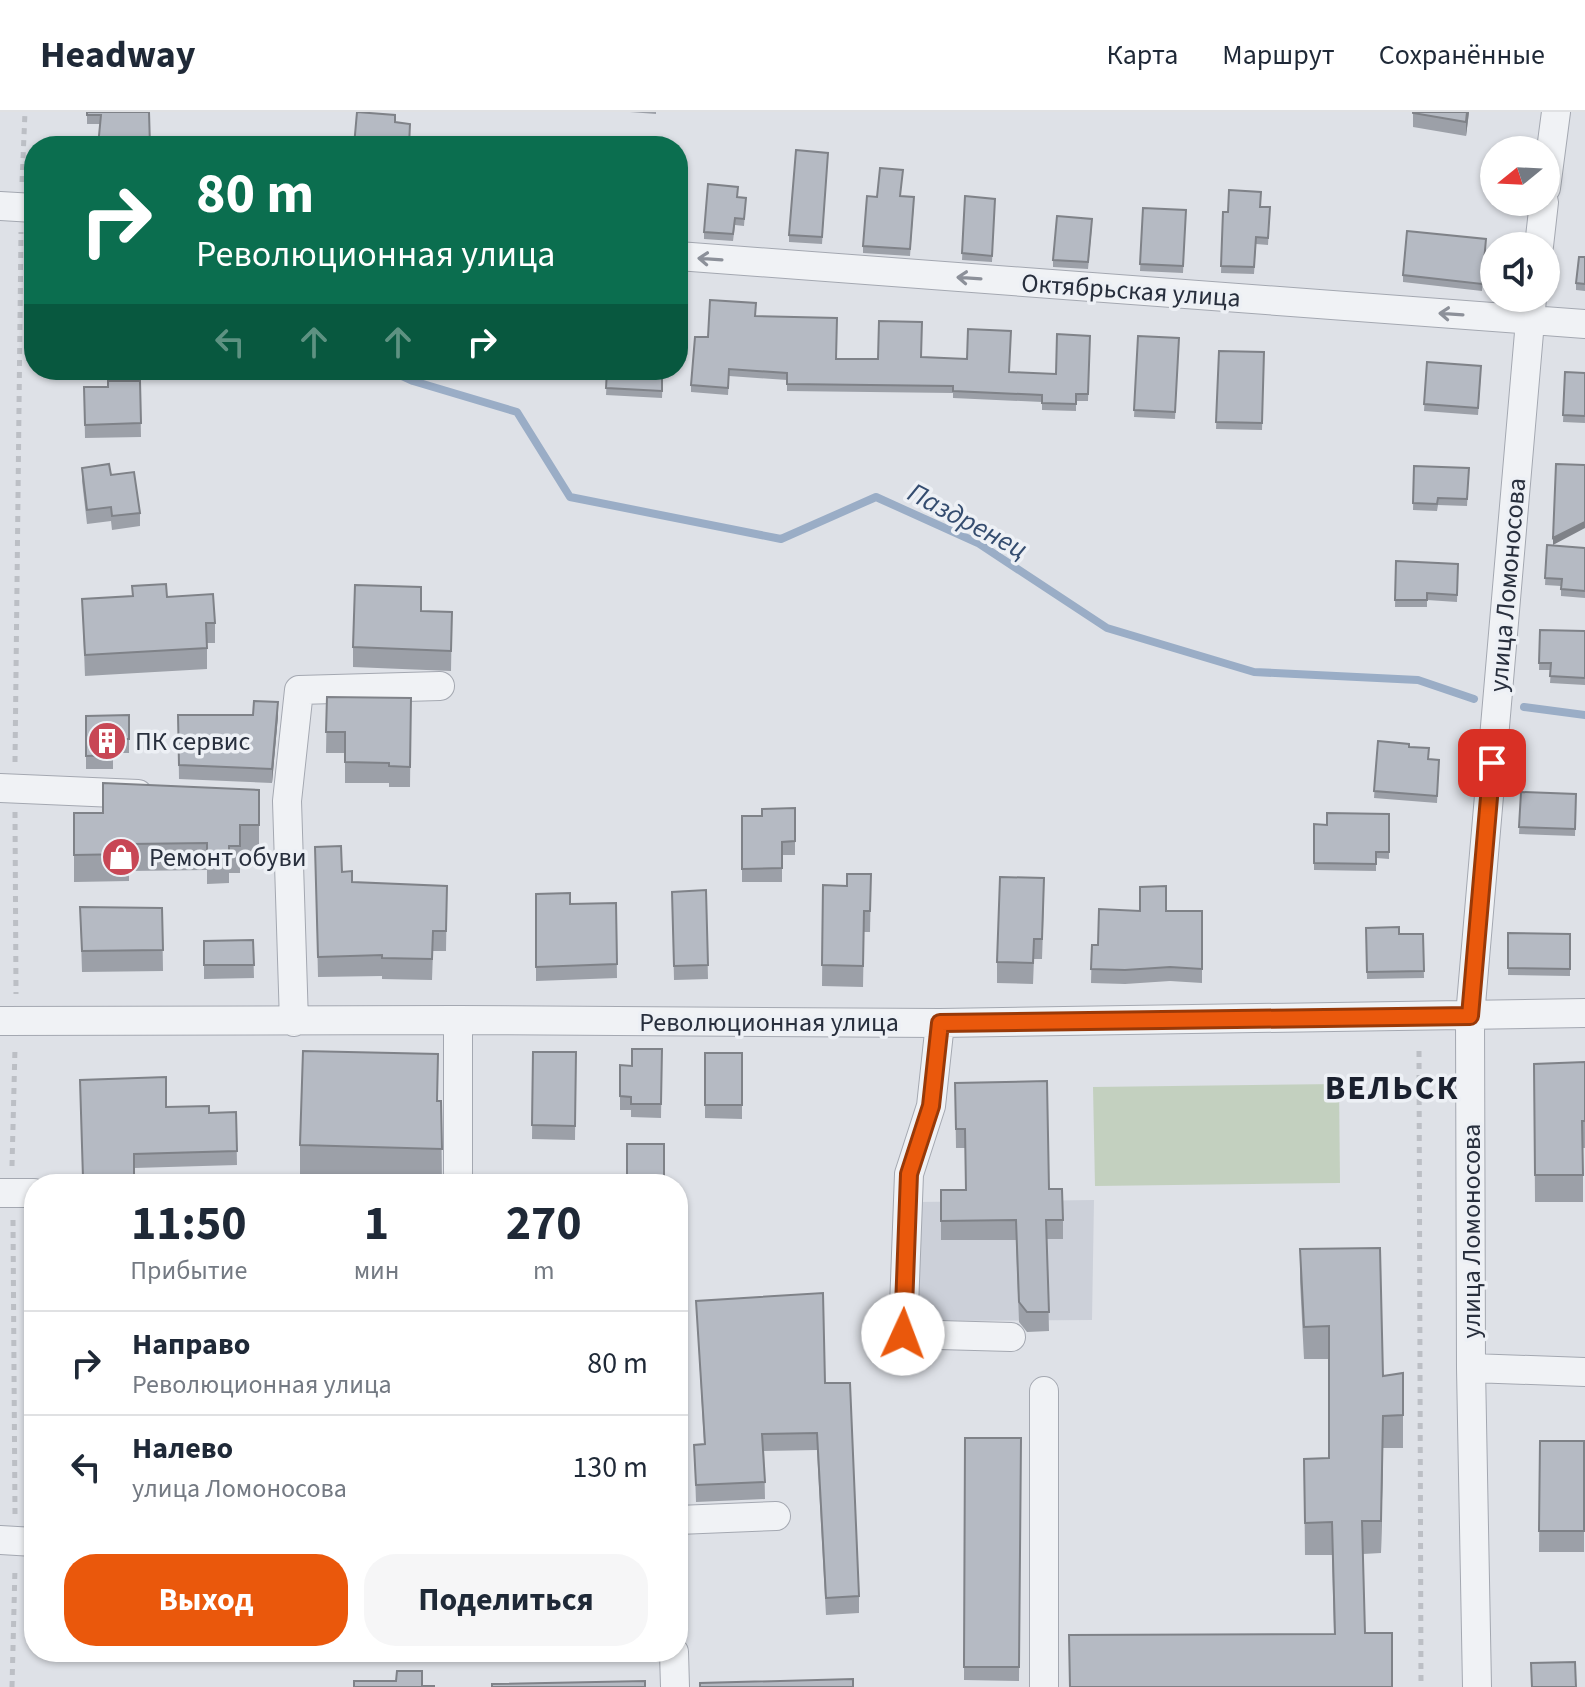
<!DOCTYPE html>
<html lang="ru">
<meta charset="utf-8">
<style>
:root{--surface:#fff;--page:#f6f6f7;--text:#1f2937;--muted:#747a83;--line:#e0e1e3;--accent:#ea580c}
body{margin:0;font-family:"Source Sans 3",sans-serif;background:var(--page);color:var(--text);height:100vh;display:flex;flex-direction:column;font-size:30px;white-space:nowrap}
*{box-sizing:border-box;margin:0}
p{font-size:26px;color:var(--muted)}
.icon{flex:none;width:44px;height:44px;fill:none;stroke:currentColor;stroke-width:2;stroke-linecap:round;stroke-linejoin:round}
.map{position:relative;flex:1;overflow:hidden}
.sheet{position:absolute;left:24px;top:1062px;width:664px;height:488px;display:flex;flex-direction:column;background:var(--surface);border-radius:32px;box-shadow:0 2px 6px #0004}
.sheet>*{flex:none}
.top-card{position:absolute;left:24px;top:24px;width:664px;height:244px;border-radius:32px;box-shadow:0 2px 6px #0004;background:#0b6e4f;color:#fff;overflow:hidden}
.needle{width:52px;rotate:252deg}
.buttons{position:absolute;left:1480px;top:24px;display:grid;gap:16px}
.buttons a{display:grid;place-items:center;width:80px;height:80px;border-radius:50%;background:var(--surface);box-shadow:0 2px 6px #0004;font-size:40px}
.pin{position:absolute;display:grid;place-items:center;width:68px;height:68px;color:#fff;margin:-34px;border-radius:16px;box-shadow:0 4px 12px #0006}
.me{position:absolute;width:88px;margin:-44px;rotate:2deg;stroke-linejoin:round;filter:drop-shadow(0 0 6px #0008)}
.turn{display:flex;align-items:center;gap:28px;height:168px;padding:0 40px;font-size:36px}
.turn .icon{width:104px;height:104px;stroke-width:2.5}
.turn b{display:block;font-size:56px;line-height:68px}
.lanes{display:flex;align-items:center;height:76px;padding:0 40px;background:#0003;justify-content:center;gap:40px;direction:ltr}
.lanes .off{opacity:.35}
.eta{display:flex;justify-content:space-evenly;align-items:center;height:136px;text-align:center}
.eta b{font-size:48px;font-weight:700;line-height:56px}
.button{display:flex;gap:16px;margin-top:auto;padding:16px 40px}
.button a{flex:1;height:92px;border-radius:32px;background:var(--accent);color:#fff;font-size:32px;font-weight:700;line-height:92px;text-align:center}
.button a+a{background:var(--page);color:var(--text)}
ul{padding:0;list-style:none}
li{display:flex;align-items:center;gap:24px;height:104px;padding:0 40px;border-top:2px solid var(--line)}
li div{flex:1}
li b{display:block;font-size:30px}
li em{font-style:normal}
header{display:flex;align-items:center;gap:48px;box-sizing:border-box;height:112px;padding:0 40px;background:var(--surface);border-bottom:2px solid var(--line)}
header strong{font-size:38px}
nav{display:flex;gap:44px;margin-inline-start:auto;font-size:28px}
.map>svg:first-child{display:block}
.built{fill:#ccd0d9}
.green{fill:#c3d0bf}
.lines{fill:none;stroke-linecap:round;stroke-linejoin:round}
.stream{stroke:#9aadc6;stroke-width:8}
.minor-casing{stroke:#a4a8b1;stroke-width:30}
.path{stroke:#bcbfc5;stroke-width:5;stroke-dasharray:6 6;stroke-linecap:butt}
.minor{stroke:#f0f2f5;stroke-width:28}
.wall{fill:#9ca0a8}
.shaded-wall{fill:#7f8288}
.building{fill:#b5bac3;stroke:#7f8288;stroke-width:2}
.oneway{stroke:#8c9099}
.route-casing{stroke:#983908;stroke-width:20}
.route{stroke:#ea580c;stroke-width:14}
.labels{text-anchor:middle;stroke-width:7;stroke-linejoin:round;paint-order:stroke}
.street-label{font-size:26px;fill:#282f3d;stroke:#edf0f5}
.poi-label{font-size:26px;fill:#282f3d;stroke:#edf0f5;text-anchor:start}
.water-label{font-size:28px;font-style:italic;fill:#344c6f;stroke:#edf0f5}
.district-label{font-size:34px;font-weight:bold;letter-spacing:2px;fill:#1a202e;stroke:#edf0f5}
</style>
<header>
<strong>Headway</strong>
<nav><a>Карта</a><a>Маршрут</a><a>Сохранённые</a></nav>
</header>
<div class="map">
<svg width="1585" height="1575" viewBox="0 0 1585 1575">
<rect width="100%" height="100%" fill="#dee1e7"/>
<path class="built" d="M1094,1088L1092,1208L918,1209V1090Z"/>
<path class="green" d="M1339,972L1340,1071L1095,1074L1093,975Z"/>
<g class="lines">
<path class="stream" d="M389,258L413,269L517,300L570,385L781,427L876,385L978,431L1107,516L1254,560L1418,568L1474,587
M1524,595L1585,603"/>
<defs>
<path id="minor" d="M1546,76L1556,0
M0,94L34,96
M1539,134L1544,90
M678,144L1585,212
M0,676L138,682
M0,909L458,908L940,911L1585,901
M294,910L287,689L299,578L440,574
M940,911L931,994L909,1062L903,1222L1011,1225
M458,1072V908
M0,1081H34
M1471,1256L1585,1260
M678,1408L776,1404
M0,1428L34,1430
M674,1540L675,1575
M1044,1575V1279
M1477,1575L1471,1256L1470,904L1532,186"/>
</defs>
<use href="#minor" class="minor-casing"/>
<path class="path" d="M22,70L25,0
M15,650L21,120
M15,700L16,882
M1419,939L1421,1575
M12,1054L15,936
M13,1108L15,1402
M12,1575L15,1456"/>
<use href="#minor" class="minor"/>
</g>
<path class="wall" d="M87,0H149L100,12H87Z
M630,0H656V2Z
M1413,0H1469L1466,24L1413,15Z
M828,41L822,132L789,130V123Z
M901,84L914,92L910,144L863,141V134L877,85Z
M965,84L995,87L992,150L962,148Z
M737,85L746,86L744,114L735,113L733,129L704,127V120Z
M1260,95H1270L1268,133L1256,132L1254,162L1221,161L1223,100Z
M1143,96L1186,98L1183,161L1140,159Z
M1092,114L1088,157L1053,155V148Z
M1486,134L1482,179L1403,170V163Z
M1585,145V179L1576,178V171Z
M755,204L836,247H878L922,245L1010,260L1056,262L1090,224L1088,289H1076V299L1042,298V290L953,286V281L787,279V268L729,264L728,283L691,280V273L708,225Z
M1138,224L1179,226L1175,307L1134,305Z
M1219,239L1264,240L1262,318L1216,317Z
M1427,250L1481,261L1478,303L1424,299Z
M535,258H663L662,286L606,283L607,264Z
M1565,260L1585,261V311L1563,310Z
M140,269L141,325L85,326L84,275H108Z
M1414,354L1469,356L1467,394L1438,393L1437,399L1413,398Z
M82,356L111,363L140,401V414L112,418L111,409L87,412L82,369Z
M1547,433L1585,436V486L1561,484V474L1545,473Z
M1396,449L1458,452L1457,490L1427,488V495H1395Z
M132,474L167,485L215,511V531H207V557L85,564L82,487L132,484Z
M421,499L452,500L451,559L353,555V535Z
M1540,518L1585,519V573L1550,571L1551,558H1539Z
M327,585L411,586L410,675H389V671H345V641H326Z
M129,603V641H113V657H86V604Z
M178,603H253L278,604L272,671L179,667Z
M1378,629L1409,635L1429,647L1439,648L1437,691L1374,686Z
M259,678V740H240V761H229V771L207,772V758L129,759V769L74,770V701H103Z
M1521,680L1576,682L1575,724L1519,722Z
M795,696V743H782V770H742V704H762Z
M1389,702V747L1376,746V759L1314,758V712L1327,713Z
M315,735L352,770L447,774L446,839H433L432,868L382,867V864L318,865Z
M871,762L870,820H864L863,875L822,874L823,773L847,774Z
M706,778L708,867L674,868L672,780Z
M536,782L570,792L616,791L617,866L536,869Z
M1044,787L1042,847H1034L1033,872L997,871V850Z
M80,795L162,796L163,859L82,860Z
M1166,799H1202V871L1170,869L1125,872L1091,871L1092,833H1098Z
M1366,816L1399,822H1423L1424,866L1367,867Z
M1508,821L1570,822V864L1508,863Z
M253,828L254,866L204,867V829Z
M662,937L661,1006L631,1005V998H620V953L632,954Z
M533,940H576L575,1028L532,1027Z
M705,941H742V1007L705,1006Z
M1585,950V1036H1583V1090H1535L1534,952Z
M80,968L166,995L209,1001L236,1000L237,1053L134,1056V1072H83Z
M955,971L1049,1077L1063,1108V1127H1047L1049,1219L1027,1220L1019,1210L1016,1128H941V1078H966L965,1036H956Z
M438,989H441L442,1072H300V1033Z
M1300,1137L1383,1264L1403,1261V1336H1383L1381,1441L1363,1442L1365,1521L1334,1522L1332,1443H1305L1304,1347L1329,1346V1247H1304L1300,1169Z
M696,1189L825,1271L859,1484V1501L826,1503L817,1338L764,1339L765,1387L696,1390L694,1333L704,1332Z
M965,1326H1021L1019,1569L964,1568Z
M1540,1329H1584V1440H1539Z"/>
<path class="shaded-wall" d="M1467,0H1469L1466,24V10Z
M1585,410V416L1553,433V426Z
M278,590V604L272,671V657Z
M1383,1304V1336L1381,1441V1409Z"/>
<path class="building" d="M87,0H149L150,34H98L101,3H87Z
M357,0L395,3V10L410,12L409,34H354Z
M1413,0H1467L1466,10L1413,1Z
M796,38L828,41L822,125L789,123Z
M880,56L903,58L900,84L914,85L910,137L863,134L867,84L877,85Z
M708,72L738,75L737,85L746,86L744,107L735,106L733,122L704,120Z
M1229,78L1261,80L1260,95H1270L1268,126L1256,125L1254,155L1221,154L1223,100H1228Z
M965,84L995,87L992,144L962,141Z
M1143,96L1186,98L1183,154L1140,152Z
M1057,104L1092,107L1088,150L1053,148Z
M1407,119L1486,127L1482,172L1403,163Z
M1579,145H1585V172L1576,171Z
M710,188L756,191L755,204L837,206L836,247H878L879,209L922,210L921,245L967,247L968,217L1011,219L1009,260L1056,262L1057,222L1090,224L1088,282H1076V292L1042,291V283L953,279V274L787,272V261L729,257L728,276L691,273L695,225H708Z
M1138,224L1179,226L1175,300L1134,298Z
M1219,239L1264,240L1262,311L1216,310Z
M1427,250L1481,254L1478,296L1424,292Z
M607,258H662V279L606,276Z
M1565,260L1585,261V304L1563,303Z
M108,269H140L141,311L85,313L84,275H108Z
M109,352L111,363L134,360L140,401L112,404L111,395L87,398L82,356Z
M1556,352L1585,353V410L1553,426Z
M1414,354L1469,356L1467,387L1438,386L1437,392L1413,391Z
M1547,433L1585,436V479L1561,477L1562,467L1545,466Z
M1396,449L1458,452L1457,483L1427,481V488H1395Z
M166,472L167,485L213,482L215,511H206L207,536L85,543L82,487L133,484L132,474Z
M355,473L421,475V499L452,500L451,539L353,535Z
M1540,518L1585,519V566L1550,564L1551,551H1539Z
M327,585L411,586L410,655L389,654V651L345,650V620H326Z
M254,589L278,590L272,657L179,653L178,603H253Z
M129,603V627H113V643L86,644V604Z
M1378,629L1409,632V635L1429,636L1428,647L1439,648L1437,684L1374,679Z
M103,671L259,678V713H240V734H229V744L207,745V731L129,732V742L74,743V701H103Z
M1521,680L1576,682L1575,717L1519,715Z
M795,696V729L782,730V756L742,757V704H762V697Z
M1327,701L1389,702V740H1376V752L1314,751V712L1327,713Z
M341,734L342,760L352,759V770L447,774L446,819H433L432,847L382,846V843L318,845L315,735Z
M847,762H871L870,799H864L863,854L822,853L823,773L847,774Z
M1000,765L1044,766L1042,827H1034L1033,851L997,850Z
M1166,774V799H1202V857L1170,855L1125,858L1091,857L1092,833H1098L1099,797L1140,799V775Z
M706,778L708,853L674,854L672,780Z
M570,781V792L616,791L617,852L536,855V782Z
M80,795L162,796L163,838L82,839Z
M1399,815V822H1423L1424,859L1367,860L1366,816Z
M1508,821L1570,822V857L1508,856Z
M253,828L254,853H204V829Z
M632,937H662L661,992H631V985L620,984V953L632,954Z
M303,939L438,942L437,989H441L442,1037L300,1033Z
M533,940H576L575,1014L532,1013Z
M705,941H742V993H705Z
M1585,950V1009H1582L1583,1063H1535L1534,952Z
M166,965V995L209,994V1001L236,1000L237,1039L134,1042V1065L83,1066L80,968Z
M1047,969L1049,1077H1062L1063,1108H1046L1049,1200H1027L1019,1190L1016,1108L941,1109V1078H966L965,1017H956L955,971Z
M627,1032H664V1072H627Z
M1380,1136L1383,1264L1403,1261V1303L1383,1304L1381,1409H1362L1365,1521H1392V1575H1070L1069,1523L1335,1522L1332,1410L1305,1411L1304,1347L1329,1346V1214L1304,1215L1300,1137Z
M823,1181L825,1271H850L859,1484L826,1486L817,1321L762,1322L765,1370L696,1373L694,1333L705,1332L696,1189Z
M965,1326H1021L1019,1555H964Z
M1540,1329H1584V1419H1539Z
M1575,1550L1576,1575H1532L1531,1551Z
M397,1559H422V1574H434V1575H354V1569H396Z
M853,1567V1575H700V1571Z
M645,1569V1575H492V1572Z"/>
<defs><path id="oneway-shaft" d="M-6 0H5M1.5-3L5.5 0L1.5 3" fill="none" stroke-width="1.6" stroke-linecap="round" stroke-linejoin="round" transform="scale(2)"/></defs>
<g class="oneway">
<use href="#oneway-shaft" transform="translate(710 147) rotate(-176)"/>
<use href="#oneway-shaft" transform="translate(969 166) rotate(-176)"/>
<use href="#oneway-shaft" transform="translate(1451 202) rotate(-176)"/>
</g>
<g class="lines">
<defs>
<path id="route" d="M903,1222L909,1062L931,994L940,911L1470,904L1492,651"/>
</defs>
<use href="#route" class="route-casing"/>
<use href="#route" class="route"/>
</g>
<defs>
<symbol id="building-disc" viewBox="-11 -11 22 22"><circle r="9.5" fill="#c84755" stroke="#edf0f5"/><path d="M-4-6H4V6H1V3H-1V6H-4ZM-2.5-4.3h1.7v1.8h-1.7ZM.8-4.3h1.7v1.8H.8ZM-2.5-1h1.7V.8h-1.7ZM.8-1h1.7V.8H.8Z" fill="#fff"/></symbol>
<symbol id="shop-disc" viewBox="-11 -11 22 22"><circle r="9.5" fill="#c84755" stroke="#edf0f5"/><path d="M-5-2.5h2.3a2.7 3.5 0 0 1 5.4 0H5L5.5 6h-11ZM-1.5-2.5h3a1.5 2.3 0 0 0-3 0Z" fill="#fff"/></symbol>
</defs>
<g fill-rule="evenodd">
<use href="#building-disc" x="85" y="607" width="44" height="44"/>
<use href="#shop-disc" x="99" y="723" width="44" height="44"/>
</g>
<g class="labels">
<g class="street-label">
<text transform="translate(1131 178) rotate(4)" y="9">Октябрьская улица</text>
<text transform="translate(1507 473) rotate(-85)" y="9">улица Ломоносова</text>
<text x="769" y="919">Революционная улица</text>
<text transform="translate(1471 1119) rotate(-90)" y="9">улица Ломоносова</text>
</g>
<g class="poi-label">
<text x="135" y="638">ПК сервис</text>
<text x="149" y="754">Ремонт обуви</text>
</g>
<g class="water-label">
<text transform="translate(968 408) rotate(28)" y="10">Паздренец</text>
</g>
<g class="district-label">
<text x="1392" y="987">ВЕЛЬСК</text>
</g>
</g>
</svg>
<div class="buttons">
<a><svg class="needle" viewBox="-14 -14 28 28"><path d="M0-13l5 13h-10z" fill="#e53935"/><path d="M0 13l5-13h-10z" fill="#747a83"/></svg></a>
<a><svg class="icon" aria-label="sound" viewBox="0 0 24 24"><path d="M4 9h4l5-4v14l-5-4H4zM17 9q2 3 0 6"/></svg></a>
</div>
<div class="pin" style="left:1492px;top:651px;background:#d93025"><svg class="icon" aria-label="arrive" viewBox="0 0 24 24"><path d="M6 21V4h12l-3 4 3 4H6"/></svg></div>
<svg class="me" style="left:903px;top:1222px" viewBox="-20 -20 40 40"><circle r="19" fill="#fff"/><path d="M0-13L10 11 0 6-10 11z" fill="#ea580c"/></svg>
<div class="top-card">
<div class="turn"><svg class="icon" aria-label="right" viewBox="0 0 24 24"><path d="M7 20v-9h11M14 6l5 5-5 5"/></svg><div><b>80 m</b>Революционная улица</div></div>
<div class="lanes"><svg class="icon off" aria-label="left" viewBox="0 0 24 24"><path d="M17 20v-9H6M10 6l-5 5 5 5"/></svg><svg class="icon off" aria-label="ahead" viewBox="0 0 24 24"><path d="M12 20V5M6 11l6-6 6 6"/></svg><svg class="icon off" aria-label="ahead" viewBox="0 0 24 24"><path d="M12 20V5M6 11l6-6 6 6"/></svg><svg class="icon" aria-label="right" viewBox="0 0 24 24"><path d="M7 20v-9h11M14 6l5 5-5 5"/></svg></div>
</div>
<section class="sheet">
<div class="eta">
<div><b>11:50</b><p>Прибытие</p></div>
<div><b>1</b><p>мин</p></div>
<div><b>270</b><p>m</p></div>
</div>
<ul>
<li><svg class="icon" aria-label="right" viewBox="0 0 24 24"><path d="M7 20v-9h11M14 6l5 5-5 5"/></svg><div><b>Направо</b><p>Революционная улица</p></div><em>80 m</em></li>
<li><svg class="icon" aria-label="left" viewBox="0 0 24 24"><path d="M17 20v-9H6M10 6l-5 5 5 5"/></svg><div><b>Налево</b><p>улица Ломоносова</p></div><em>130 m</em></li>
</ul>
<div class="button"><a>Выход</a><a>Поделиться</a></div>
</section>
</div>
